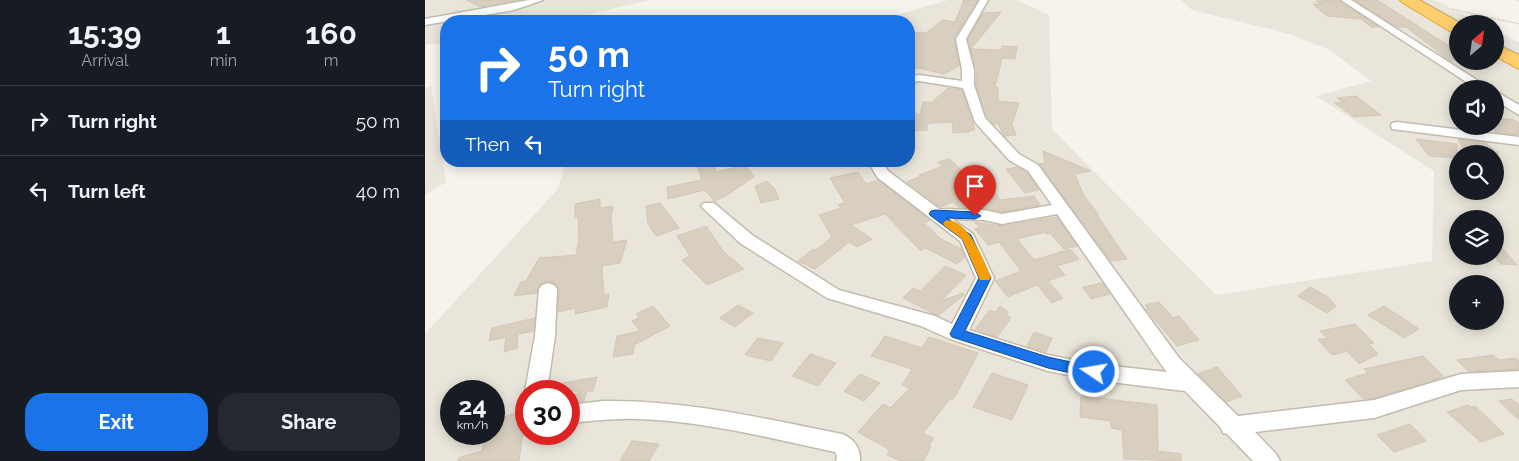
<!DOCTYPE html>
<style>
:root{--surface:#171b24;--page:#242831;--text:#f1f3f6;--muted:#9ea1a6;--line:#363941;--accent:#1a73e8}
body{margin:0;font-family:Raleway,sans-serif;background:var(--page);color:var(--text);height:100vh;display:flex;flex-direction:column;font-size:19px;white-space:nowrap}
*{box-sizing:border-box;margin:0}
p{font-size:16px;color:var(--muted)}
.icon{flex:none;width:28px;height:28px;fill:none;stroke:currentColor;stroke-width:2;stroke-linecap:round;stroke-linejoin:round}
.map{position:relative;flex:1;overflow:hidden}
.sheet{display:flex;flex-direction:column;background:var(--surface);width:425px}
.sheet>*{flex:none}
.guide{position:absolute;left:15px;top:15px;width:475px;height:152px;border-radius:20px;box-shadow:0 2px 12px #0003;background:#1a73e8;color:#fff;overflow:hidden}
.needle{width:32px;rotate:29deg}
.tools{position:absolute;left:1024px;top:15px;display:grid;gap:10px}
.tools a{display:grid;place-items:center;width:55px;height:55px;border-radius:50%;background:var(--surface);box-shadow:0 2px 12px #0003;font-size:25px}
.speed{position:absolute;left:15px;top:380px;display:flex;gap:10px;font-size:25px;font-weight:700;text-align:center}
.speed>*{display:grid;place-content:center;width:65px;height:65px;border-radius:50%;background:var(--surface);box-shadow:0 2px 12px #0003;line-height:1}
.speed small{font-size:12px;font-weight:400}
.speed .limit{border:8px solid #d22;background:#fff;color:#111}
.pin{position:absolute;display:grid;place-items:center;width:42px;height:42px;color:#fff;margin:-51px -21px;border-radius:50% 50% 50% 0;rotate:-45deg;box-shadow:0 0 5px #0007}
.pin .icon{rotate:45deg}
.me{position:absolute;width:55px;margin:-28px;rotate:282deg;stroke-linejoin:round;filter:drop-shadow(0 0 4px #0008)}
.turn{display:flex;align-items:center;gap:18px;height:105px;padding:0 25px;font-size:22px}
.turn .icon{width:65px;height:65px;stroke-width:2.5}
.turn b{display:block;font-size:35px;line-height:42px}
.then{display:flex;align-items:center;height:48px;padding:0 25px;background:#0003;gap:10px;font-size:19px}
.eta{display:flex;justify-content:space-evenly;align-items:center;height:85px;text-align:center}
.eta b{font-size:30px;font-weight:700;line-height:35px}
.cta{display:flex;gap:10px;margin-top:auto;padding:10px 25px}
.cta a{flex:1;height:58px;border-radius:20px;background:var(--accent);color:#fff;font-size:20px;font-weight:700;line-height:58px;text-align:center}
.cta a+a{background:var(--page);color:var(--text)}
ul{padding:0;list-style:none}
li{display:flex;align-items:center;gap:15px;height:70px;padding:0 25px;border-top:1px solid var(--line)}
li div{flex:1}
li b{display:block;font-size:19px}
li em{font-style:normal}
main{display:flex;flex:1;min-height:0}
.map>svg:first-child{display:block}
.residential{fill:#eae5da;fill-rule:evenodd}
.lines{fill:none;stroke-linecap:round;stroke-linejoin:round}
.stream{stroke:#a9d4f2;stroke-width:2.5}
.building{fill:#d8cfc1;stroke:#d3c7b4}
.street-casing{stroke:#c2bbae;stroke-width:3}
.highway-casing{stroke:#e0a43c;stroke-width:2}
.path{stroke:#c4b79f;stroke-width:1;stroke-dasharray:1 1;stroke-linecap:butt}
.street{fill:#fff;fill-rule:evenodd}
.highway{fill:#ffcf6e;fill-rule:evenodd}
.route{fill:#1a73e8;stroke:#114b97}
.slow{fill:#f59e0b}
</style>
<main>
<section class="sheet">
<div class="eta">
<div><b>15:39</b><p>Arrival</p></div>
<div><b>1</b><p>min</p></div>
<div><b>160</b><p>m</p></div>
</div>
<ul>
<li><svg class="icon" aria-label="right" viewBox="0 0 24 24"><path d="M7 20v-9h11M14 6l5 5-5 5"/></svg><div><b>Turn right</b></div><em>50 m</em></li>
<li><svg class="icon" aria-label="left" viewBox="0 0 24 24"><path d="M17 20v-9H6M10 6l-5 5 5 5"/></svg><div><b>Turn left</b></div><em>40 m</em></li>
</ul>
<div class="cta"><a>Exit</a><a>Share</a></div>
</section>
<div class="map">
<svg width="1094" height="461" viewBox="0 0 1094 461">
<rect width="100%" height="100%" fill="#f6f3ec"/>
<path class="residential" d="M0,0H226L131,21H21V43L0,45Z
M523,0H592L624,15L627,129L791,295L1007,261L1009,171L891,96L946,81L905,50L864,34L767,10L756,0H1010L1057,24H1032V61H1070V30L1094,42V461H0V334L133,189L141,161H484V21H450ZM1032,89H1070V126H1032ZM1032,154H1070V191H1032ZM1032,219H1070V256H1032ZM1032,284H1070V321H1032ZM26,391H69V434H26ZM101,391H144V434H101Z
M6,86L21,182L0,195V89Z"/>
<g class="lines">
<path class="stream" d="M994,0L1038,24
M1070,42L1094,55"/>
</g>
<path class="building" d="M41,0H94L55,7Z
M539,0H553L529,38L534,66L519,74L484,66V32L501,33L518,20L530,22Z
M914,0L915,2L954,27H946L936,19L902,16L888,4H897L891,1Z
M930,0H952L1032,51V61H1025L981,27H972Z
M576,12L546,49L577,50V46L592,47L590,59L577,58L570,87H573V101L594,103L587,124L591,135L579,136L573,124H568L562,117L551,85L552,67H550L543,39L558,13Z
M523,88L537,90L550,130H545V132L528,133L527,122L506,123L502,124V130L484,131V112L495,115L498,102H507Z
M931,96L956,115L929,117L910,103L918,102L912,98Z
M1070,119H1087L1094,123V135L1070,132Z
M991,139L1032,144V158L1004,156Z
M1033,139L1061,143L1074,154H1041Z
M618,151L666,171L650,174L659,196L674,215H672L702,259L686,261L614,164L620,163Z
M525,159L541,175L548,174L562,206L563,180L575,200L609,196L615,205L577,212L559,208H534L528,202L515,207L482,182L496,176L494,175L518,166L513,162Z
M287,161L291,172L321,165L329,177L299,197L289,201L280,190L243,199L242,187L277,180L272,165Z
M593,167L602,172L614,190L600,193L581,169Z
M433,172L441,184L453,180L505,220L499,223L516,239L536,249L540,257L532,264L500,248L496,251L460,214L426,225L447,239L432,247L424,242L390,269L373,261L388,249L391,250L407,237L394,215L416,208L413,205L420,203L405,178Z
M342,181L350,189L354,199L336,203L330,186Z
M175,199V208L188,206L186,218L188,242L202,240L195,263L177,266L179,295L184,294L182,307L150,314L151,308L133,312L134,289L130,284L124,281L116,284L112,293L89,296L96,282L101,281L114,258L151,255L154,241L153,216L150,217V204Z
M235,203L254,228L231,236L223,224L221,206Z
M632,217L652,246L639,249L625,233L621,234L620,232L592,239L609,260L645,249L654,259L632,266L640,275L623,281L638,298L627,303L612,285L583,297L570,281L596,271L574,242L563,245L550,229L555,227L549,222L577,226Z
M281,226L298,251L319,269L282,285L257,260L265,256L252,236Z
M1070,240L1092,265L1076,264L1070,257Z
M520,266L541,275L516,301L538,293L539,295L513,316L478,298L488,288L495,291Z
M677,283L685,294L666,299L658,287Z
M885,287L903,297L911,306L902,313L873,296Z
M734,302L748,318L754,316L774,340L752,346L721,309H723L720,305Z
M313,305L328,313L310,327L295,318Z
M228,306L245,326L209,345L208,354L188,357L192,336L215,331L207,321L214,318L211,314Z
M575,306L583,312L581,315L586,318L572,337L550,329L565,310L571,312Z
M959,306L994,329L979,338L943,315Z
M110,318L109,331L93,334L92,348L79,352L81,337L64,341L67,328Z
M930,324L949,343L944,344L953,354L934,364L922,351L907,355L893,340L902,338L895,331Z
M609,332L627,338L621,352L602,346Z
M460,336L497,348L504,337L553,353L531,395L527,400L525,399L498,433L508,438L504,446L506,447L498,461H476L462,455L465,450L433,432L458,404L465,408L485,388L477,385L487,369L446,356Z
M333,338L358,343L346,361L320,355Z
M385,354L411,363L393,386L367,376Z
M1068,355L1074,360L1091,358L1094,362V369L1044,372L1032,360Z
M998,356L1019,377L949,398L938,399L920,380L943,373L939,369Z
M792,367L817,396L801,402L773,374Z
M567,373L603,385L587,420L548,407Z
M435,374L455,383L439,401L419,391Z
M172,377L168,391H162L159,401L144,403V396L160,391H126L125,385Z
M656,396L732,405L733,451L756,454V461L699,459L697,430L686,428V421L655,417Z
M1087,399L1094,405V420L1074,401Z
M1043,405L1045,407L1050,406L1079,434L1056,442L1022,412Z
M97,411L96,434H98L94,461H33V458L57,451L60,434H69V420Z
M985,424L1001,441L969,452L952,435Z
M207,441L234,444L224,461H195Z"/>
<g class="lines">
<defs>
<path id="street" d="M104,0H118L89,10L0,25V19Z
M555,0H563L541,39L549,70V85L560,118L594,154L613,165L754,358L813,416L949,400L1036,374L1094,371V387L1036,390L949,418L830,432L851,454L855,461H828L802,434L798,433L796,428L760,391L669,380L623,371L525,339L496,326L402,298L315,243L279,209L276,206L279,203H289L327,235L414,290L510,316L527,324L551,278L535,241L452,177L443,161H457L463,171L514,209L559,210L577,214L627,205L603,171L584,160L550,122L538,88L494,81L484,83V77L494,75L537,81V70L531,39ZM632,214L740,370L742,372L669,364L623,355L544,330L569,278L548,234L527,219L559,220L577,224Z
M916,0H926L1066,89H1052Z
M1070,91L1094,105V115L1070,100Z
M972,122L1094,137V145L967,129L966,126L967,123Z
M123,283L129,285L132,289L130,336L122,391H101V393L100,391L110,336L114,289L117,285Z
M178,401C260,400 337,418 417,434C428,438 436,448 435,461H411L412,456L410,452C345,438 279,421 213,419C189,418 167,421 144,423V405Z"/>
<path id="highway" d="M975,0H994L1037,24H1032V33L1026,32L978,3Z
M1070,44L1094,55V69L1070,56Z"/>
</defs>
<use href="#street" class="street-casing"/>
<use href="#highway" class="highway-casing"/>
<path class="path" d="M1092,0L1094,1
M1027,9L1094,24"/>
<use href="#street" class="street"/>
<use href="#highway" class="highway"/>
</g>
<path class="route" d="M510,210L550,212L556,216L550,219L522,218L546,235L566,278L540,331L623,357L674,368L676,372L674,376L669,378L623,368L527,337L525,334L554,278L537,239L506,216L504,214L506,211Z"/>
<path class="slow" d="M520,221C542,216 559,261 566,277L564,280H555L537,239L520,226L518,224Z"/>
</svg>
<div class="tools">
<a><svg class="needle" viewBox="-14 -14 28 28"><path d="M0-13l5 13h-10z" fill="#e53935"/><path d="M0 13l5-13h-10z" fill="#9ea1a6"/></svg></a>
<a><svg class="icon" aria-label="sound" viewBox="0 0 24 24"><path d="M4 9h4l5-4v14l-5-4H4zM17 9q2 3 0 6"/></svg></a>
<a><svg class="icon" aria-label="search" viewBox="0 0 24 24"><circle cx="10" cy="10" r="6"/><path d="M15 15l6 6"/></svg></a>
<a><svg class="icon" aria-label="layers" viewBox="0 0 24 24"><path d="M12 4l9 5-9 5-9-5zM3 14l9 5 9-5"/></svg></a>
<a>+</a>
</div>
<div class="speed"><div>24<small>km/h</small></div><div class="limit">30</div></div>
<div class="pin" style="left:550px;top:216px;background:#d93025"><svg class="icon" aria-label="arrive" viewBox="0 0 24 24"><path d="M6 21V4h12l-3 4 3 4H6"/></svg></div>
<svg class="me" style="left:669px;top:372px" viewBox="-20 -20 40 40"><circle r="17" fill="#1a73e8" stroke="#fff" stroke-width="3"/><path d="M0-11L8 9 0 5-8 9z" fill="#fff"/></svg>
<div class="guide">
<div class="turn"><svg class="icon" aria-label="right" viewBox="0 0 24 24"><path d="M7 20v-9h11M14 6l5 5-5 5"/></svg><div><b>50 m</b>Turn right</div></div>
<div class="then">Then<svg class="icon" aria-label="left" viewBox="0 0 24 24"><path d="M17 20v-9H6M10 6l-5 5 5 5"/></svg></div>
</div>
</div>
</main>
